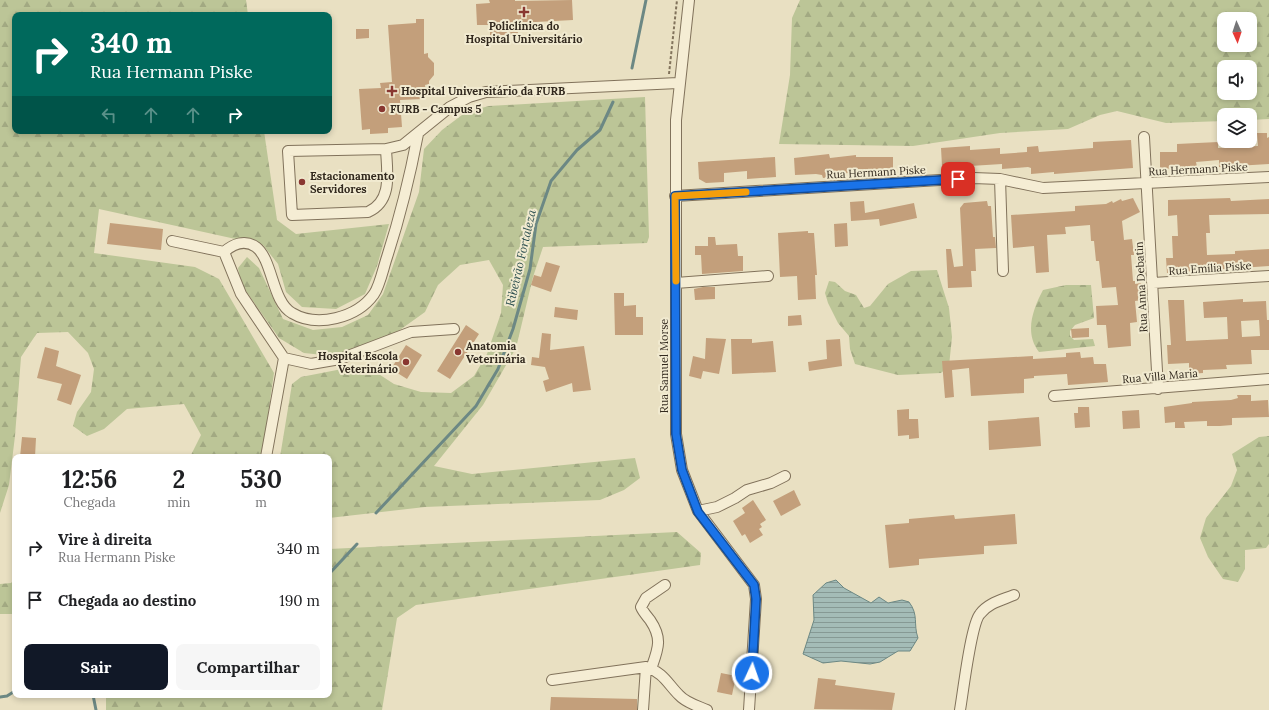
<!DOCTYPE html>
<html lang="pt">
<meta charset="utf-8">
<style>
:root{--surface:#fff;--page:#f6f6f6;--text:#202124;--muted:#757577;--accent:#111827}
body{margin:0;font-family:Lora,serif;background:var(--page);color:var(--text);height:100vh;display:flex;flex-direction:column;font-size:15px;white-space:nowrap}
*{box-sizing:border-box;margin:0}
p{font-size:13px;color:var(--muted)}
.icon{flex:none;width:22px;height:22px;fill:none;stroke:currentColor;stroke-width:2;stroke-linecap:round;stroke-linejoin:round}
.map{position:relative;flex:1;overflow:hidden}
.panel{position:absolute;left:12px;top:454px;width:320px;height:244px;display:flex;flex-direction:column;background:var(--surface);border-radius:8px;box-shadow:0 2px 6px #0003}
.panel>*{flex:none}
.guide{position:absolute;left:12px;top:12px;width:320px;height:122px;border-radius:8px;box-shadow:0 2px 6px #0003;background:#00695c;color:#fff;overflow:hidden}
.needle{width:26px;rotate:177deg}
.tools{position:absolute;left:1217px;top:12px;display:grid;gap:8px}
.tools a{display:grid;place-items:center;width:40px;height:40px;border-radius:8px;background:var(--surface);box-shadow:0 2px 6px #0003;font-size:20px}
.pin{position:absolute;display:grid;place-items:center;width:34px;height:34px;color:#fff;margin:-17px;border-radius:8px;box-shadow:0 2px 6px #0006}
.me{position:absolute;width:44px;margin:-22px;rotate:3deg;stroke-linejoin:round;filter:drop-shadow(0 0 3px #0008)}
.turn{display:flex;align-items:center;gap:14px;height:84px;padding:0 12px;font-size:18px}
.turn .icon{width:52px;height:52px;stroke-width:2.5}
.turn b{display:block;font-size:28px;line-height:34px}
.lanes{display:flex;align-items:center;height:38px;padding:0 12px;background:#0003;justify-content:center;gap:20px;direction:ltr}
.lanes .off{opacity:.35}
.eta{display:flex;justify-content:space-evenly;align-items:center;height:68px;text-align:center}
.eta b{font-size:24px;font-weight:800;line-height:28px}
.action{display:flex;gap:8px;margin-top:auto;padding:8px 12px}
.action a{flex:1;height:46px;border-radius:8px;background:var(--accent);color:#fff;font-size:16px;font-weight:800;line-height:46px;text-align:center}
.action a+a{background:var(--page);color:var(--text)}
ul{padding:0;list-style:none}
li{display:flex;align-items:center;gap:12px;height:52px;padding:0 12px}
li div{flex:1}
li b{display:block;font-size:15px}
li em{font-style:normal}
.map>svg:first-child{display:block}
.forest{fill:url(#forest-firs);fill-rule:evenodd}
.water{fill:url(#water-rules);stroke:#6c8884}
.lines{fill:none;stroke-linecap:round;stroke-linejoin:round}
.stream{stroke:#6c8884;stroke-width:3}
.building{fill:#c39f7b;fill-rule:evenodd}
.minor-casing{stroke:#81725b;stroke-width:12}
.path{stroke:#81725b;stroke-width:2;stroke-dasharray:3 2;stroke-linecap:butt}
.minor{stroke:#f5edd4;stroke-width:10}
.route-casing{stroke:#114b97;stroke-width:10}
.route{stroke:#1a73e8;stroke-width:7}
.slow{stroke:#f59e0b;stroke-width:7}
.poi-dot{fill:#893731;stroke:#f1ead0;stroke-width:1.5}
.labels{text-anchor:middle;stroke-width:4;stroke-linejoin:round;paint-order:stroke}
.poi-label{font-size:11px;font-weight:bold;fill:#32291e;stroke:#f1ead0;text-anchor:start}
.street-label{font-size:11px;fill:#32291e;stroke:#f1ead0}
.water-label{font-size:12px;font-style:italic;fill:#2e5050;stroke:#f1ead0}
</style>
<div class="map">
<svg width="1269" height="710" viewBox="0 0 1269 710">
<defs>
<pattern id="forest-firs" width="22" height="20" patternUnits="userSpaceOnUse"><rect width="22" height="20" fill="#bcc597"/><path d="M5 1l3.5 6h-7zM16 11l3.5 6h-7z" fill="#a2a982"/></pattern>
<pattern id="water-rules" width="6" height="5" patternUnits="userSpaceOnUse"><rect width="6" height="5" fill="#a4bcb7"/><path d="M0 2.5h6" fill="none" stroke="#869994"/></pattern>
</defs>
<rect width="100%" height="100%" fill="#e9e0c2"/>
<path class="forest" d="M0,0H246L248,15H15V131H264L277,220L296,234L389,224L377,266L365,294L336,309L302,307L286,292L278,264L263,245L99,209L94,253L195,267L219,279L274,373L262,457H190L201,435L184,404L127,409L104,429L87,436L73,426L77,412L91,392L94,369L88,353L68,332L37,333L21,357L15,436L9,485L0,513Z
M800,0H1269V119L1250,120V115H1224V121L1166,123L1117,111L1100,115L1068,129L1000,133L913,146L779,144L790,75L792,18ZM1224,19H1250V45H1224ZM1224,67H1250V93H1224Z
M645,97L649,237L647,243L543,247L533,277L516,348L483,405L434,466L472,474L635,458L640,478L624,490L600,500L425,507L329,518V457H280L292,384L301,377L342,369H371L394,384L421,392L451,393L474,376L487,354L501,313L503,285L489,260L460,265L438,285L425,312L390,337L333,356L304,353L279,338L241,284L238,268L247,257L259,268L283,319L313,330L342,327L368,315L383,294L419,192L424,149L442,130L466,112L489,106Z
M937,270L949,308L952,337L949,366L941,373L898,375L855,364L850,349L849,336L838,323L828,303L825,293L829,281L835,282L845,291L856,295L864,308L870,306L888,284L911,271Z
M1066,285H1091L1094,318L1075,325L1070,331V336L1074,340L1093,339L1095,346L1039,352C1024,333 1033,309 1043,290Z
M1269,436V544L1266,548L1245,550V569L1238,582L1223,579L1208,557L1200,538L1206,518L1231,486L1237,470L1232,454L1259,437Z
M677,532L701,553L700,565L416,605L397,618L382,710H106V695H329V549Z
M15,579V614H0V584L11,583Z"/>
<path class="water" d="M836,580L844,588L871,603L879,597L888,603L902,600L909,602C919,615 913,624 918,638L910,651H898L880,662L870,664L841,661L823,663L803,654L814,620L813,595L826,583Z"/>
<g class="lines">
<path class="stream" d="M632,68L646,0
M376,513L476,406L498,369L513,329L530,269L536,224L551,181L577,150L600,130L613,102
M329,574L357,544
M93,695L96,710
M0,697L7,696L15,691"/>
</g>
<path class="building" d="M489,0H515V1L572,0L573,20L517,23L518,34L490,36V25H477L476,4L490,3Z
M416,19H424V54L428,53V57L434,63V75L429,81V84L425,85L426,93H423V99L400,100L402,127L388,128V133L370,134V129L362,130L359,89L381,88L380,83L392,82L388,25L416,23Z
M356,29H369V38L356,39Z
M1257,133H1267V138L1269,137V164L1219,167V160L1196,162L1197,167L1160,169V152H1177V144L1218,142V148L1258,146Z
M1131,140L1133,168L1054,174V172L1031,174V168L1028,167L1002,169V164L954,167L953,165L942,166L941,148L970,146V150L1000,148V154L1027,152V147L1038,146L1039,152L1093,148V142Z
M829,154L830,158L856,155V157H893V170L857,169L858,172L830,175L831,177L823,178L822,175L816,174L795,175L794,158Z
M775,157L776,177L747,179V171L724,173V182L706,183L699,179L698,162Z
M1133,198L1140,212L1122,221L1124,240L1132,239L1134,255H1131L1133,281H1135V284L1141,283L1142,300L1135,301L1137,322L1130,323L1131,346L1108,348L1106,325H1097L1096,306L1118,305L1116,287L1102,288L1099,261H1096L1094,241H1091L1090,225L1065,227L1066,234L1047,235L1049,272L1036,273L1034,246L1013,248L1011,215L1075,211V206L1106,204L1112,201L1113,203L1121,199L1122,201Z
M1230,198L1231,201L1269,199V214L1209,215L1210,233H1206L1207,255L1235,254V251L1269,249V266L1167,273L1166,258H1173L1172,236H1178L1177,215L1168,216V200Z
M864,201L865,213L914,203L917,218L880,226L879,219L851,221L850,202Z
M987,201L988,206H991L993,237H995L996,248L975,249L976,271H971L972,287L948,288L946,249H951L954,267L963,266L960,208L964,203Z
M110,223L163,229L161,250L107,244Z
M847,223L848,246L835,247L834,224Z
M808,231V233H814L817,275H815L816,299L798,300L797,276L780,277L778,233Z
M708,237H715L716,245L737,244L738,256H743V271L702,274L701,255H695V246H708Z
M546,262L560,266L551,292L531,285L534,275L541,277Z
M703,287H715V299L695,300L694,289Z
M614,293H624V306L636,305V317H643V335H615Z
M1243,299V302L1266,301L1267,320H1269V350H1251L1252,364L1226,365L1227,369L1203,370V373L1189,374V363L1168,364L1167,345H1171L1168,300H1184L1186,341L1228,339L1227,317L1204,318L1203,302ZM1259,320L1260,336L1242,337L1241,321Z
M555,307L578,310L577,320L554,317Z
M801,315L802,325L788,326V316Z
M466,325L479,334L450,379L437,371Z
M1089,328V337L1072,338L1071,329Z
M542,333L551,334L550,350L584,346L591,390L573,392L572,383L546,392L543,381L549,379L545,367L531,365L532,357L539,358Z
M706,338L726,339L719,374L703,371L701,379L689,376L693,356L705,359Z
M731,339H752V343L773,341L776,372L732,374Z
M840,339L842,366L809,371L808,362L827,359L826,340Z
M406,345L422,355L407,379L391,369Z
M45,347L59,351L56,366L81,375L71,405L57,400L62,384L37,378Z
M1080,352L1081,358L1093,357L1094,364H1106L1108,382L1068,385L1067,374L1034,376V378L1024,379V393L971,396L969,368L952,370L954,397L945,398L942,361L1033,356V359L1066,357V353Z
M1237,395H1251V401L1268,400L1269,417L1232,418V425L1220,426H1207V421L1184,422L1185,428H1175V422L1165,423L1164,407L1192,403V402L1231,400L1238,398Z
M1078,407H1089L1090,427L1075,428L1074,413H1078Z
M909,409V419H918L919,438L909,439V435L898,436L897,410Z
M1139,410L1140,428L1123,429L1122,411Z
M1039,417L1041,446L989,450L988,421Z
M22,437L36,438L35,457H20Z
M794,490L801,505L781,516L773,501Z
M753,500L766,520L760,524L762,527L759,529L763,535L750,543L745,534L742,536L733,521L745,513L742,508Z
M1015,514L1017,544L984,546V554L919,559V565L889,568L885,525L909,523V519L954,515L955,519Z
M721,673L736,676L732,695L717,692Z
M818,678L836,680L835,685L895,693L892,710L814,709Z
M551,697L637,699V710H550Z"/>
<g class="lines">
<defs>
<path id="minor" d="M689,0L676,120V434L682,470L698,511L754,585L756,599L749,710
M1144,137L1158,389
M386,149C387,172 393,201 368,212L292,215L288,151L386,149L403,145L450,107L469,97L486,92L678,83
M1000,179L1003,271
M675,196L973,178L1000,179L1043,188L1269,177
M172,241L224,252C233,244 245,239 256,247C273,260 272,302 292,313C317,328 357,318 374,294C380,285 383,269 387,257C400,217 410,176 418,134
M224,252L241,294L284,358L311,364L340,359L411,332L454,329
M676,283L768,276
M1153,283L1269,276
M1054,396L1269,379
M266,457L284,358
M698,511L717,507L735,498L747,490L771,483L785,476
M651,669C658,649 663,639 650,620C647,616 643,612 641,607L646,598L665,585
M552,680L646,667C664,673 667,683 679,695C686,703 698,706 707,710
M643,710L646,667
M960,710C963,693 971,624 980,614C988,603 1002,600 1014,595"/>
</defs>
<use href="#minor" class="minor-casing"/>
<path class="path" d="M669,74L677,0"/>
<use href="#minor" class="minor"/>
</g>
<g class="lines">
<defs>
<path id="route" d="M752,673L756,599L754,585L698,512L682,470L676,434L675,196L958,179"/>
</defs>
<use href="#route" class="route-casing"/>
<use href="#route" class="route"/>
<path class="slow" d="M676,281L675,196L746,192"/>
</g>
<g class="poi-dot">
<path d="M522 6h4v4h4v4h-4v4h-4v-4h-4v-4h4z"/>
<path d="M390 85h4v4h4v4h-4v4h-4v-4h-4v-4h4z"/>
<circle cx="382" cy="109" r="4"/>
<circle cx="302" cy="182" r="4"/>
<circle cx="458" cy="352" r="4"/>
<circle cx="406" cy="362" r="4"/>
</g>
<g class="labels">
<g class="poi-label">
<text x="524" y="30" text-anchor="middle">Policlínica do<tspan x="524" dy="13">Hospital Universitário</tspan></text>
<text x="401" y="95">Hospital Universitário da FURB</text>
<text x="390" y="113">FURB - Campus 5</text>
<text x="310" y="180">Estacionamento<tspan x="310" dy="13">Servidores</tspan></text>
<text x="466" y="350">Anatomia<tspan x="466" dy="13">Veterinária</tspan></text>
<text x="398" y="360" text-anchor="end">Hospital Escola<tspan x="398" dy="13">Veterinário</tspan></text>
</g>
<g class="street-label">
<text transform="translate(1198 169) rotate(-3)" y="4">Rua Hermann Piske</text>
<text transform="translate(876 172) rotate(-3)" y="4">Rua Hermann Piske</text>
<text transform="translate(1210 268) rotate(-4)" y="4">Rua Emília Piske</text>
<text transform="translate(1141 287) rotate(-93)" y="4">Rua Anna Debatin</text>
<text transform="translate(664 366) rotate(-90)" y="4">Rua Samuel Morse</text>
<text transform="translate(1160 376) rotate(-5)" y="4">Rua Villa Maria</text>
</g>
<g class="water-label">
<text transform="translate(521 258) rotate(-77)" y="4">Ribeirão Fortaleza</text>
</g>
</g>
</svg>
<div class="tools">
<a><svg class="needle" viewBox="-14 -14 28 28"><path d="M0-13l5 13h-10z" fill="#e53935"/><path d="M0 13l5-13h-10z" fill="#757577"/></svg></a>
<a><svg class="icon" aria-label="sound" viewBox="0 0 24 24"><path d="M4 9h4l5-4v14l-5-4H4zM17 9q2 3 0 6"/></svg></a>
<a><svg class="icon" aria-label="layers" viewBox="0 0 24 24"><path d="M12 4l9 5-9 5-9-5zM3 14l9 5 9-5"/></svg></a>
</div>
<div class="pin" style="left:958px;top:179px;background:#d93025"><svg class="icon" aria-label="arrive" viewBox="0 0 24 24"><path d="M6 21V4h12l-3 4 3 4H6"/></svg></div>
<svg class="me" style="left:752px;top:673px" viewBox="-20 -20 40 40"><circle r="17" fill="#1a73e8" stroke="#fff" stroke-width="3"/><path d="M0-11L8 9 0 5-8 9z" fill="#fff"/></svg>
<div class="guide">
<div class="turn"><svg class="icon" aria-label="right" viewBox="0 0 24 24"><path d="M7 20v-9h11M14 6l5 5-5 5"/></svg><div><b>340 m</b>Rua Hermann Piske</div></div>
<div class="lanes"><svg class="icon off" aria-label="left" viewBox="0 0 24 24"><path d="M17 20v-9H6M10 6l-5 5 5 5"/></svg><svg class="icon off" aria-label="ahead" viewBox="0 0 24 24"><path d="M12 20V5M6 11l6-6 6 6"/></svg><svg class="icon off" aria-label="ahead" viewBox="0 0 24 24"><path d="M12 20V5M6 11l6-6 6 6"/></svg><svg class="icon" aria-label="right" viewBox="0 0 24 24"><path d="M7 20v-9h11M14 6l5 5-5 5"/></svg></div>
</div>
<section class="panel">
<div class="eta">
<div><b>12:56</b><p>Chegada</p></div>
<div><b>2</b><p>min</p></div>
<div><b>530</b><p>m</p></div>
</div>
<ul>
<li><svg class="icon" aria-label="right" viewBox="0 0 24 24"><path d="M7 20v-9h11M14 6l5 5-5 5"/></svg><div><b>Vire à direita</b><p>Rua Hermann Piske</p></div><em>340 m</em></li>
<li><svg class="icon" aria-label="arrive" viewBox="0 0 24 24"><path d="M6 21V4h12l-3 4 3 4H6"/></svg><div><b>Chegada ao destino</b></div><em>190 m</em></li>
</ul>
<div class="action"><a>Sair</a><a>Compartilhar</a></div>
</section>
</div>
